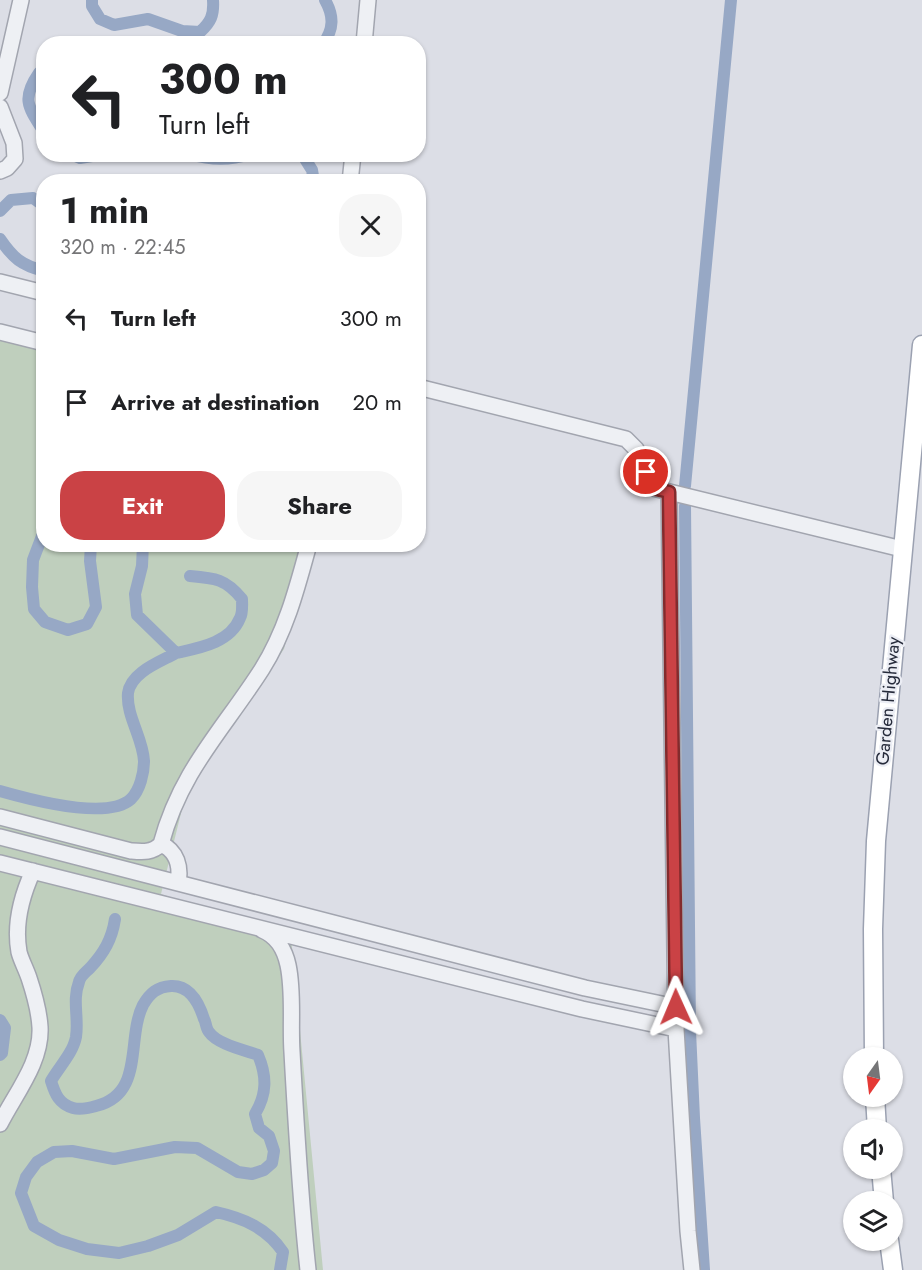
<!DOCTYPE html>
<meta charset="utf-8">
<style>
:root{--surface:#fff;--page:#f6f6f6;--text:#202124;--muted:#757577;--accent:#ca4245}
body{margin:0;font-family:Jost,sans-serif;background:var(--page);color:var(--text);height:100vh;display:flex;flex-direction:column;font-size:22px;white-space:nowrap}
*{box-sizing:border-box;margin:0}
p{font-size:20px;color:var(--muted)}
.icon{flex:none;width:33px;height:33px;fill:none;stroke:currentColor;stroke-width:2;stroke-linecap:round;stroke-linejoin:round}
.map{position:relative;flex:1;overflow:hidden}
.drawer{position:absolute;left:36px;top:174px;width:390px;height:378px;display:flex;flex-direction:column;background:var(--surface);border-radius:24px;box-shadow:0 2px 4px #0004}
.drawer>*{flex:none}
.hud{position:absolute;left:36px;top:36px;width:390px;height:126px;border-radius:24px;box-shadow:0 2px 4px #0004;background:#fff;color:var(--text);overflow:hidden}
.needle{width:39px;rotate:194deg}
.fabs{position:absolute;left:843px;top:1047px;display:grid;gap:12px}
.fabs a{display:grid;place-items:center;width:60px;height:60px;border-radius:50%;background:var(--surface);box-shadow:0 2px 4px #0004;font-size:30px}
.pin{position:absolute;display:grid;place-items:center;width:51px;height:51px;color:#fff;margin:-26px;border:3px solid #fff;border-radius:50%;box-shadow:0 2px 6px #0007}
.me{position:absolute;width:66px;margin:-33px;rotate:359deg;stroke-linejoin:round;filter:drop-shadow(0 0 4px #0008)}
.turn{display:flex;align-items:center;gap:21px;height:126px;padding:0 24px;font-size:27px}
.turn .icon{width:78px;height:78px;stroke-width:2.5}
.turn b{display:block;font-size:42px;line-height:51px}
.round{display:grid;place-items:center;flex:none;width:63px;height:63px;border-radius:24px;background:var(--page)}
.headline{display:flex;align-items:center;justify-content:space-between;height:102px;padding:0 24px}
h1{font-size:36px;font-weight:700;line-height:45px}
.action{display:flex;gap:12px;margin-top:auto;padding:12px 24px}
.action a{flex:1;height:69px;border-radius:24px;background:var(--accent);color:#fff;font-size:24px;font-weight:700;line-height:69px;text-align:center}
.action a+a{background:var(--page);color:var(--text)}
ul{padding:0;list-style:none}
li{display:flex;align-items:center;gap:18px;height:84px;padding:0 24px}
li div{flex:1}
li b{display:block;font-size:22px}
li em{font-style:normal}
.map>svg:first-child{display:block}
.green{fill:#bfcfbd}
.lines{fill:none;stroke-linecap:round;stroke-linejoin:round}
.canal{stroke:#97a8c5;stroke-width:12}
.minor-casing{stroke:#a2a5af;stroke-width:18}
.major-casing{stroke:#9ba1b1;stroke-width:21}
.minor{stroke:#eef0f4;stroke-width:15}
.major{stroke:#fff;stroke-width:18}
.route-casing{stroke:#832b2d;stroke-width:15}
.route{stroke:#ca4245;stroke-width:10}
.labels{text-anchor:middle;stroke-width:4.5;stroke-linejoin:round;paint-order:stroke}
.street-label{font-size:18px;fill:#262b3b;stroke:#ebedf4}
</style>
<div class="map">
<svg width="922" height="1270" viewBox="0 0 922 1270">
<rect width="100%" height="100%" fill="#dcdee6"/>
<path class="green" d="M0,328L43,340L44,544L311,545L284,649L186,793L161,894L291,937L323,1270H0Z"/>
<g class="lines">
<path class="canal" d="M92,0V6L100,19L114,25L148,19L182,31L200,32C211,22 214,15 213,0
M254,44L260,42L265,44
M323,44C334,29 334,16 325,0
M44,72L39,73C21,99 28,107 44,132
M71,154L80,158L104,154
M190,154C210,160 229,161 249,154
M302,154L312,170L314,182
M0,211L11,200L33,198L44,206
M0,239C13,258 21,265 44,271
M685,486L731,0
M685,506L690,1031L694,1118L704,1270
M44,531L33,560L32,587L34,609L45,622L68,630L87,624L96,607L90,561L91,544
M176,653C199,648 230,643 240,618C243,613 242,604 242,599C226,579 215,578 190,576
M0,791C28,799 107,821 131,799C140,790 144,773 144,761C143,738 126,716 128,693C131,672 160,662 176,653L137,615L135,594L142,566L143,544
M115,919C112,939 104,953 90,968C86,972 80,976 79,982C72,1000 79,1018 76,1037C73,1053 59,1067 51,1081C55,1094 59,1104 73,1108C80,1110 89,1108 96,1106C145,1094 126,1039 143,1005C150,993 157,987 171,986C190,985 199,1003 204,1019C206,1022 206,1029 209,1032C217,1044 244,1050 258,1055C267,1076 267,1094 255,1114L259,1128L269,1136L274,1151L272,1163L264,1170L252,1174L238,1172L197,1148L175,1147L114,1159L72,1151L54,1152L37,1162L26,1177L21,1193L34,1226L59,1240L87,1249L119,1253L148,1246L178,1235L216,1212C243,1218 267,1228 283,1252L280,1270
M0,1020L5,1028L2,1053L0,1055"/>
<defs>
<path id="minor" d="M364,44L368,0
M0,93L21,0
M0,107L14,143L15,159L7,168L0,171
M350,182L353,154
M0,282L44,293
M0,332L44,343
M418,387L626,439L636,449L653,488L902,549
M669,492L676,1029L688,1231L692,1270
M0,817L131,851C143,852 152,853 161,844C181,770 223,730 262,669C286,631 297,588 309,544
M0,837L178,883
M161,844C177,851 181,867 178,883L585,988L676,1007
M0,863L582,1009L676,1029
M262,930C277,936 285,951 288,965C294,993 290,1024 292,1052C296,1125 300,1197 308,1270
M0,1124C15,1094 42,1062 40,1027C39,1011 34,993 29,978C26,969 21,960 19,952C14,924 22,895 33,871"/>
<path id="major" d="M874,1058L873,929L876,841L922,345
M875,1096L877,1130
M881,1168L884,1202
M889,1240L893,1270"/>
</defs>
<use href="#minor" class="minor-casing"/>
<use href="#major" class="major-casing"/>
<use href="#minor" class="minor"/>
<use href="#major" class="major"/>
</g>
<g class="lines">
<defs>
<path id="route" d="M646,472L653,488L669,492L676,1007"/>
</defs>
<use href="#route" class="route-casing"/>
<use href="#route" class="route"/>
</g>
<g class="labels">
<g class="street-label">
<text transform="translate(888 701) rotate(-85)" y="6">Garden Highway</text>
</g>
</g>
</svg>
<div class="fabs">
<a><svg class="needle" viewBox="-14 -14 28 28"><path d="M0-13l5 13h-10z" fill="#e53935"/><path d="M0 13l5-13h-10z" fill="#757577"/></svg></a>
<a><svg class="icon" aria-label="sound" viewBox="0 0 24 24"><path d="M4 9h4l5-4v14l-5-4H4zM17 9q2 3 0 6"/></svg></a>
<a><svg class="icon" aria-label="layers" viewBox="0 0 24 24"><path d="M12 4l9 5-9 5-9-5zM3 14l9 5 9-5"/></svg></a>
</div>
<div class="pin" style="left:646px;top:472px;background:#d93025"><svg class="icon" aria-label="arrive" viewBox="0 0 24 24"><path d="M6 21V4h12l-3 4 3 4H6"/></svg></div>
<svg class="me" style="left:676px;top:1007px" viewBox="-20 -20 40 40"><path d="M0-17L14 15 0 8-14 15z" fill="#ca4245" stroke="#fff" stroke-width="4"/></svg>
<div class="hud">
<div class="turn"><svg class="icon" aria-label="left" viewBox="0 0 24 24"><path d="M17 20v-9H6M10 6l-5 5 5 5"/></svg><div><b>300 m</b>Turn left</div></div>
</div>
<section class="drawer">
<div class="headline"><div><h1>1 min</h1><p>320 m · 22:45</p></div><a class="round"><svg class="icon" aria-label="close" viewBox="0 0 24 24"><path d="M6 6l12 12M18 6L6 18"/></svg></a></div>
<ul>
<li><svg class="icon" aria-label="left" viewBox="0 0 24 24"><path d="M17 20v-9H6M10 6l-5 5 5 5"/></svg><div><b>Turn left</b></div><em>300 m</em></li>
<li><svg class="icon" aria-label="arrive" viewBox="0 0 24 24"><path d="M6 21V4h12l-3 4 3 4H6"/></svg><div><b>Arrive at destination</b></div><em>20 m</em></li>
</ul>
<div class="action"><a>Exit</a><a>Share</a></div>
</section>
</div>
